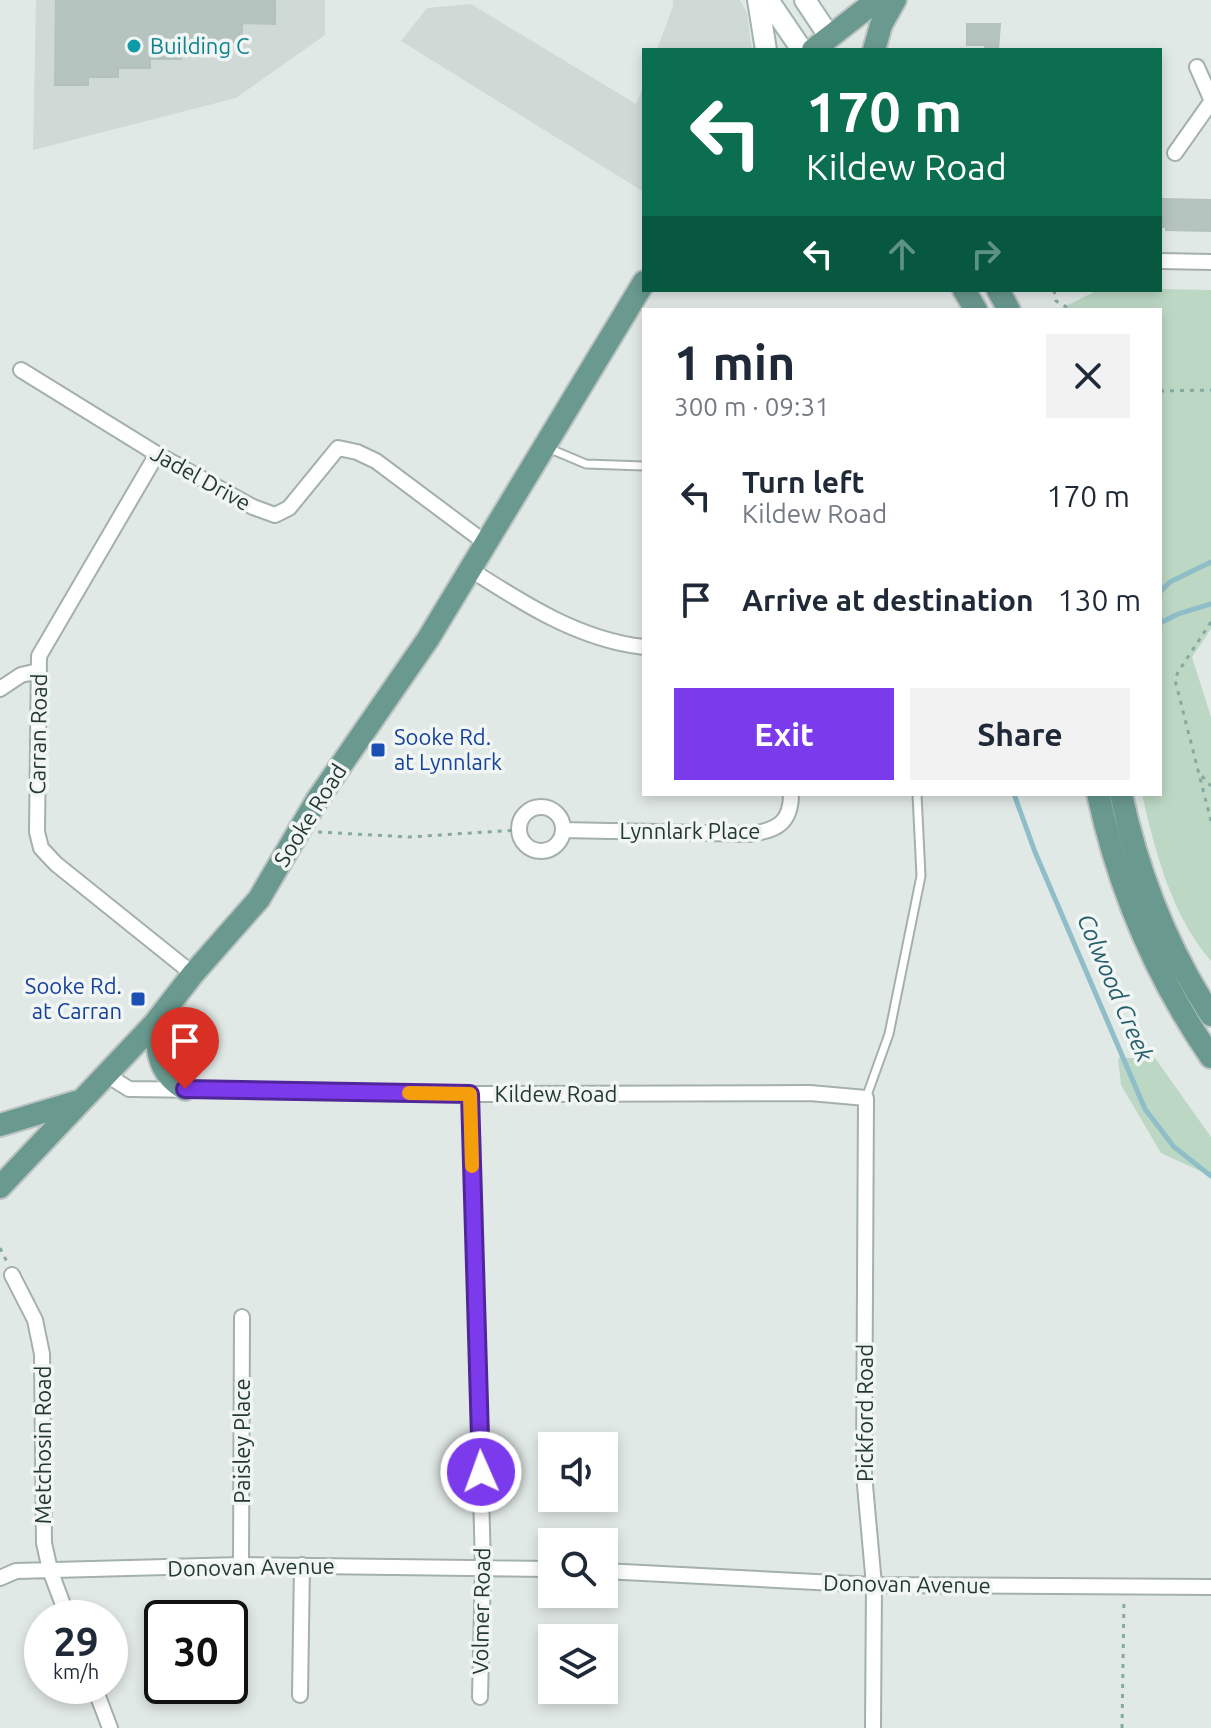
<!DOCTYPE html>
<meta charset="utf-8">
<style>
:root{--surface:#fff;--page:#f2f2f3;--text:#1f2937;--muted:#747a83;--accent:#7c3aed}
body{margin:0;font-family:Ubuntu,sans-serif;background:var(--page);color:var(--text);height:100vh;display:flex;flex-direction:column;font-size:30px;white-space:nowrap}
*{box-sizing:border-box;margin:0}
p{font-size:26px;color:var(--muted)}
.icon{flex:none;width:44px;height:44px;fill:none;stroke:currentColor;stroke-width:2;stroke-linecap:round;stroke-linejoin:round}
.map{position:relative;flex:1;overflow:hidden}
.side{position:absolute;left:642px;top:308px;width:520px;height:488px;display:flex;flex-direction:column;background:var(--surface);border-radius:0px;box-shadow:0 4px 12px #0003}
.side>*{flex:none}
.hud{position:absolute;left:642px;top:48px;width:520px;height:244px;border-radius:0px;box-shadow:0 4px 12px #0003;background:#0b6e4f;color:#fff;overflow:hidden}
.buttons{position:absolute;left:538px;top:1432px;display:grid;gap:16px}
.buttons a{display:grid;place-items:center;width:80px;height:80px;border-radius:0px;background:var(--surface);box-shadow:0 4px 12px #0003;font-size:40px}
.speed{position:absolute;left:24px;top:1600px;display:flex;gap:16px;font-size:40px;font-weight:700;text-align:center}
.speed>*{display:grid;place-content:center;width:104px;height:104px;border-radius:50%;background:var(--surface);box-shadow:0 4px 12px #0003;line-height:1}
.speed small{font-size:20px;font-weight:400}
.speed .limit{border:4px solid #111;border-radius:12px;background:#fff;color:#111}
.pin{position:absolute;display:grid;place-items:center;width:68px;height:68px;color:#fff;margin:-82px -34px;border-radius:50% 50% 50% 0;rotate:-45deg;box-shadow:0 0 8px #0007}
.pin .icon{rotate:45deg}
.me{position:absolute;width:88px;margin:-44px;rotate:358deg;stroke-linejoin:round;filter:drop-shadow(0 0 6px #0008)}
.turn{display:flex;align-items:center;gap:28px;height:168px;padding:0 32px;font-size:36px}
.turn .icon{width:104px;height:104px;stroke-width:2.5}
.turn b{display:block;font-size:56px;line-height:68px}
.lanes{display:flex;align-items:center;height:76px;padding:0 32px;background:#0003;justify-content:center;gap:40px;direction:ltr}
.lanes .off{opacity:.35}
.round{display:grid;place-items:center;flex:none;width:84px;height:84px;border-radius:0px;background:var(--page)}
.summary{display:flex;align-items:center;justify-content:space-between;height:136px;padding:0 32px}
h1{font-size:48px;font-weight:700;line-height:60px}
.cta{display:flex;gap:16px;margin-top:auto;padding:16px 32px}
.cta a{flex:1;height:92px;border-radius:0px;background:var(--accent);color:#fff;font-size:32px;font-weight:700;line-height:92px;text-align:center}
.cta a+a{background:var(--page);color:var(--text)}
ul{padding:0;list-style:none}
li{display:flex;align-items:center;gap:24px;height:104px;padding:0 32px}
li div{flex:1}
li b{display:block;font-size:30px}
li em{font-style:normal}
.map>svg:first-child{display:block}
.built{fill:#cfd9d5}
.green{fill:#bcd8c4}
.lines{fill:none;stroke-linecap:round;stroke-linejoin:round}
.stream{stroke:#8fbec8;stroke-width:5}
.building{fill:#b6c4bf;stroke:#b4c2bd;stroke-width:2}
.service-casing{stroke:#a4b0ad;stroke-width:11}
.minor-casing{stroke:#a4b0ad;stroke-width:18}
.secondary-casing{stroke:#a1b4ae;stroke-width:24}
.primary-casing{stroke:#bdc3c2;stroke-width:26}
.path{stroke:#85a99f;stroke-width:3;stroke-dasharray:4 6;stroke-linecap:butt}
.service{stroke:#fff;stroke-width:7}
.minor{stroke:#fff;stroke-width:14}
.secondary{stroke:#fff;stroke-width:20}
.primary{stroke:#6a9a8f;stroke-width:22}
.route-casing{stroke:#51269a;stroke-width:20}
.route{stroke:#7c3aed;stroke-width:14}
.slow{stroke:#f59e0b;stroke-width:14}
.culture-dot{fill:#0f9aa8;stroke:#f1f6f4;stroke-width:3}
.transit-dot{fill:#1a4fb4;stroke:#f1f6f4;stroke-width:3}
.labels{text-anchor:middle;stroke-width:7;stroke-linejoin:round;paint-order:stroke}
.culture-label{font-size:22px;fill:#0d838f;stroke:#f1f6f4;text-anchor:start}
.street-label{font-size:22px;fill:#233833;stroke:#f1f6f4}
.transit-label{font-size:22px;fill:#164399;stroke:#f1f6f4;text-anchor:start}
.water-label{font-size:24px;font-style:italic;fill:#255e6c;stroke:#f1f6f4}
</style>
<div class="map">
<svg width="1211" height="1728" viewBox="0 0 1211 1728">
<rect width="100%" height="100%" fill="#e1e9e6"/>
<path class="built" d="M36,0H325V35L236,98L33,150Z
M673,0H740L747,13L752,50H657L673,6Z
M471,4L636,104L644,85V192L401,41L427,8Z"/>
<path class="green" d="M1160,289L1211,290V629L1192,657L1211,717V961C1172,916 1155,852 1142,794H1160V310H1058L1098,290Z
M1118,1058H1155L1211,1137V1176L1161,1153L1121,1085Z"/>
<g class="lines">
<path class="stream" d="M1160,592L1170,582L1211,562
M1160,623L1178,614L1211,604
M1014,794L1035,852L1145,1109L1174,1147L1211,1176"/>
</g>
<path class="building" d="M56,0H275V24L242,23V42L212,41V50H181V59H150V68H118V77H88V85H55Z
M967,24H1000L998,50H985V45H967Z
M1160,199L1211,200V231L1166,230V227H1160Z"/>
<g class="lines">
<defs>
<path id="service" d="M548,448L586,464L644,466
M866,1098L889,1034L921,876L917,794"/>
<path id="minor" d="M1197,67L1211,99
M1175,153L1211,102
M1160,261L1211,262
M21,370L157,454L253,507L275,515L289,508L338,448L357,452L376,461L487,544
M157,454L39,656L37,832L41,848L56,864L193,974
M471,570C524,604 580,640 644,647
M0,689L21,675L38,671
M519 829a22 22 0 1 1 44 0a22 22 0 1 1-44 0Z
M563,830L751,834C777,830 791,823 791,794
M107,1075L129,1089L470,1094L810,1093L866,1098L864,1474L874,1585L873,1728
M470,1094L483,1566L480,1697
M12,1275L35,1320L42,1354L44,1543L50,1570L68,1618
M241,1565L242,1317
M604,1571L874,1585L1211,1587
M0,1578L16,1571L241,1565L552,1569
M94,1686L110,1728
M300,1695L302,1565"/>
<path id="secondary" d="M758,0L766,50
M768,0L802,50
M805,0L829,36"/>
<path id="primary" d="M813,50L877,0
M874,50L881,25L895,0
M964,290L976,310
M998,290L1009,310
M1098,794C1119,890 1155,976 1211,1057
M1121,794C1138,873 1167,948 1211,1015
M154,1024C159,1053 157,1072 185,1089
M0,1125L76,1102
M0,1187L154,1024L193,974L259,899L317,800L428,639L644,282"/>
</defs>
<use href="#service" class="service-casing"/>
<use href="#minor" class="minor-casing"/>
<use href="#secondary" class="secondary-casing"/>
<use href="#primary" class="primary-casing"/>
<path class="path" d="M1054,290L1056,301L1072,310
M1160,391L1211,390
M1211,622L1178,672L1175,680L1211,821
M1202,776L1211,786
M318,832L409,837L518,830
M0,1248L7,1262
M1122,1728L1124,1599"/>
<use href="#service" class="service"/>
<use href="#minor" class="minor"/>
<use href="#secondary" class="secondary"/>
<use href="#primary" class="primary"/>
</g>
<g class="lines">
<defs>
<path id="route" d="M185,1089L470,1094L481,1472"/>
</defs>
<use href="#route" class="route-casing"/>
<use href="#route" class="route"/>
<path class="slow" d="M409,1093L470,1094L472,1166"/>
</g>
<circle class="culture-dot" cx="134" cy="46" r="8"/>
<g class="transit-dot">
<rect x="370" y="742" width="16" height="16" rx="4"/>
<rect x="130" y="991" width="16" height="16" rx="4"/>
</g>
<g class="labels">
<g class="culture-label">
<text x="150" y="54">Building C</text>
</g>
<g class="street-label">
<text transform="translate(201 478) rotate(29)" y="8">Jadel Drive</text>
<text transform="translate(38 734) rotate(-89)" y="8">Carran Road</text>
<text transform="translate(310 815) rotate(-58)" y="8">Sooke Road</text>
<text x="690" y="839">Lynnlark Place</text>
<text x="556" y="1102">Kildew Road</text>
<text transform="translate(865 1413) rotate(-90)" y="8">Pickford Road</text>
<text transform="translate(242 1441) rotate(-90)" y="8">Paisley Place</text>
<text transform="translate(43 1445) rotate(-90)" y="8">Metchosin Road</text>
<text transform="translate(251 1567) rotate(-1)" y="8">Donovan Avenue</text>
<text transform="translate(907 1584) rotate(1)" y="8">Donovan Avenue</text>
<text transform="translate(481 1611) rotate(-89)" y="8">Volmer Road</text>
</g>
<g class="transit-label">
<text x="394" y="745">Sooke Rd.<tspan x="394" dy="25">at Lynnlark</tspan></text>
<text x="122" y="994" text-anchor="end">Sooke Rd.<tspan x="122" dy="25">at Carran</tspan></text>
</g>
<g class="water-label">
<text transform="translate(1115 988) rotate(67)" y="8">Colwood Creek</text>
</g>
</g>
</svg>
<div class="buttons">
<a><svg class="icon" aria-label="sound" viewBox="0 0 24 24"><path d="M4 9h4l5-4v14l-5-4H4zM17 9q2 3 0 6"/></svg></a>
<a><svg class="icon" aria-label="search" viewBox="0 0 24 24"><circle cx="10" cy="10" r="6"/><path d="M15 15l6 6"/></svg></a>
<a><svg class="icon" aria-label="layers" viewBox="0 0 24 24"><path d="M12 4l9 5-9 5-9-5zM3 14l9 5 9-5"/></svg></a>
</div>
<div class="speed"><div>29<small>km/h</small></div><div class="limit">30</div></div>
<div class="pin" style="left:185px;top:1089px;background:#d93025"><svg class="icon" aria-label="arrive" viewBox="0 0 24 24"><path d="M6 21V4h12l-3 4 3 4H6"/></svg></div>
<svg class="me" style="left:481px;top:1472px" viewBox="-20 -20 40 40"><circle r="17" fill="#7c3aed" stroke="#fff" stroke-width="3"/><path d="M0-11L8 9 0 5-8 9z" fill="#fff"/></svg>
<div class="hud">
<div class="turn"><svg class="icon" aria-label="left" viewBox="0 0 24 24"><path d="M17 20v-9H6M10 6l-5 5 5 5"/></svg><div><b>170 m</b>Kildew Road</div></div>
<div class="lanes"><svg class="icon" aria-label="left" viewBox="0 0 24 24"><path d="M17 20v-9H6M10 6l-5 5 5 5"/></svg><svg class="icon off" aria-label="ahead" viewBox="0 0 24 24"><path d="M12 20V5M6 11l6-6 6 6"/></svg><svg class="icon off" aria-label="right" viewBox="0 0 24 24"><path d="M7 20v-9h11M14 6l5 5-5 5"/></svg></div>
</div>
<section class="side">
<div class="summary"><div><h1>1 min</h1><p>300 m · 09:31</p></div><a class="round"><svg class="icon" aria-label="close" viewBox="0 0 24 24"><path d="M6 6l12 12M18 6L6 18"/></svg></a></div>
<ul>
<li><svg class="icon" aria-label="left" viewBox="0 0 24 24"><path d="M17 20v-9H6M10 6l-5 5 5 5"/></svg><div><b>Turn left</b><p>Kildew Road</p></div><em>170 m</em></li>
<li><svg class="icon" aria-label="arrive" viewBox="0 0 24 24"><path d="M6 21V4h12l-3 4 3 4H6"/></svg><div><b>Arrive at destination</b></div><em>130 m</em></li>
</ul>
<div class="cta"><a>Exit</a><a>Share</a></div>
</section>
</div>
